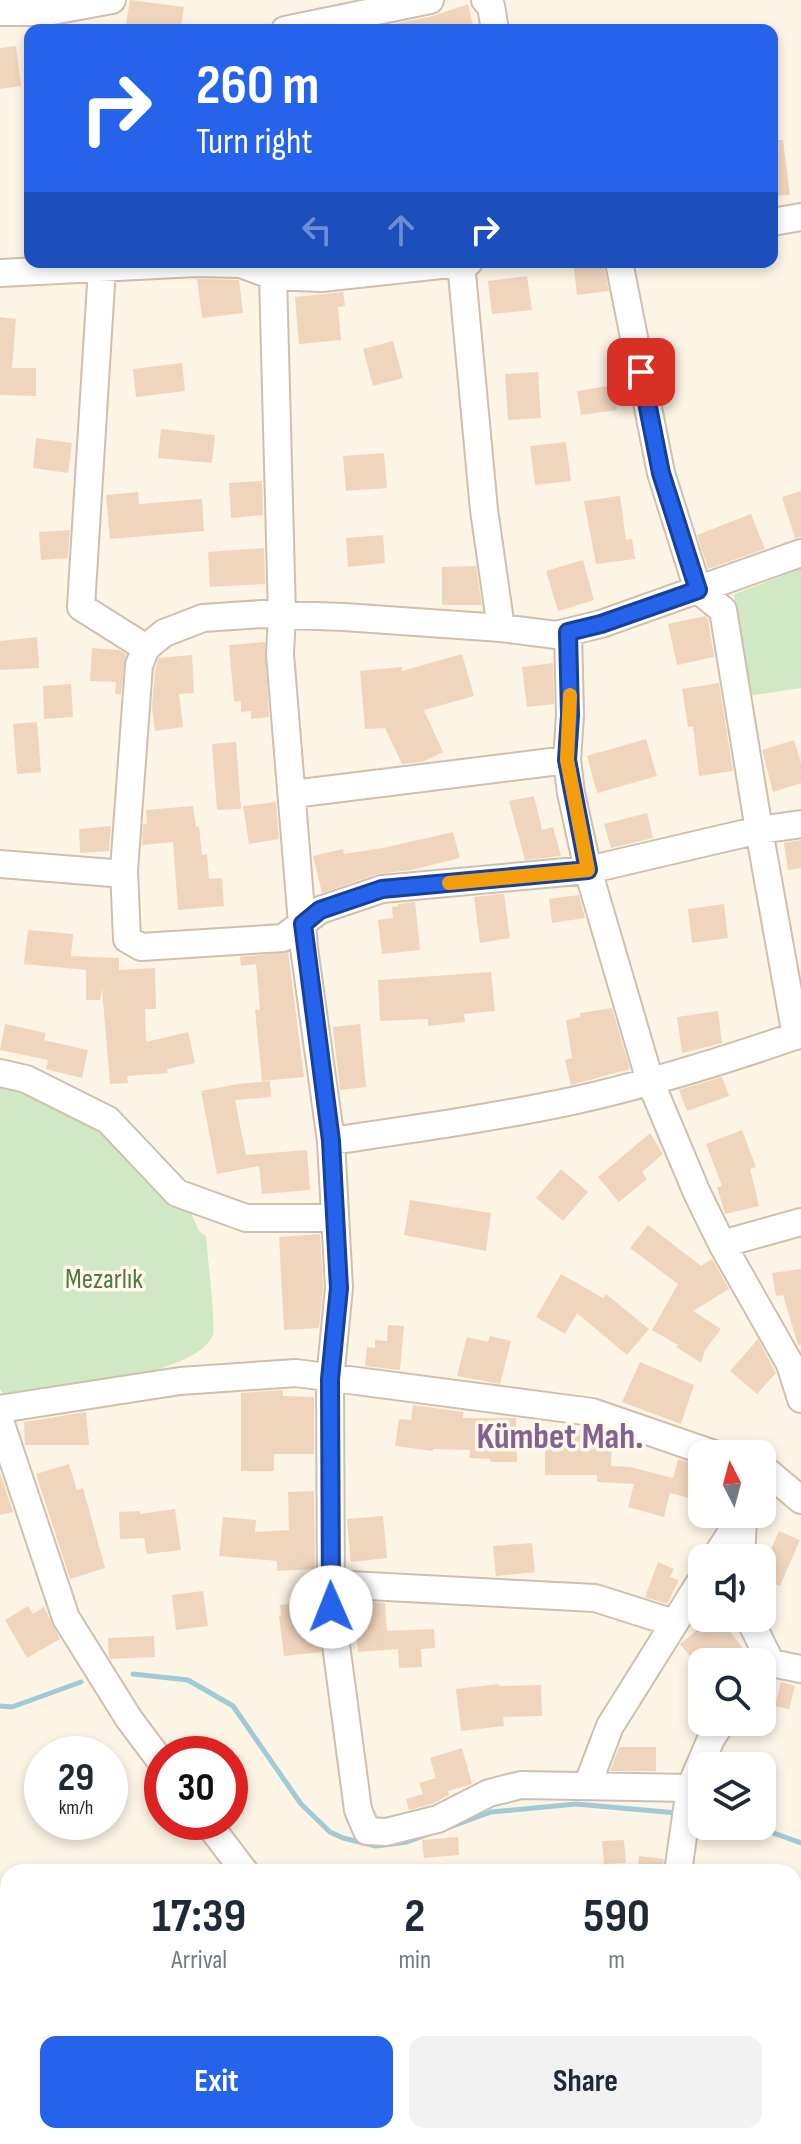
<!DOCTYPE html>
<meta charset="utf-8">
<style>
:root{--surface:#fff;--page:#f2f2f3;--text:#1f2937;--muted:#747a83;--accent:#2563eb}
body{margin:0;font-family:"Sofia Sans Condensed",sans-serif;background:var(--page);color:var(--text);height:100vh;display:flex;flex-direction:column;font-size:30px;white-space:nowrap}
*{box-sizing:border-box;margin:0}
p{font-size:26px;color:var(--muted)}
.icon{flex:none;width:44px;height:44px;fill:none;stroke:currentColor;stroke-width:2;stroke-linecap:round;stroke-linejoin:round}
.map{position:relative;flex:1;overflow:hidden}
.side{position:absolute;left:0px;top:1864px;width:802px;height:280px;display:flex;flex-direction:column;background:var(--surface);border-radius:24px 24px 0 0;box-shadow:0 4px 12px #0003}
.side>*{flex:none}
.banner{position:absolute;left:24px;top:24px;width:754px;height:244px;border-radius:16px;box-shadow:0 4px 12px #0003;background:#2563eb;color:#fff;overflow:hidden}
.needle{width:52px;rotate:354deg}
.controls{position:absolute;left:688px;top:1440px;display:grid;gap:16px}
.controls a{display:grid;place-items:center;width:88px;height:88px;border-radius:16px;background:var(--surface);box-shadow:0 4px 12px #0003;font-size:40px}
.speed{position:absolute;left:24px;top:1736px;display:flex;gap:16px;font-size:40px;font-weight:700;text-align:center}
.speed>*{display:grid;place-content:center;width:104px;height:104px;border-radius:50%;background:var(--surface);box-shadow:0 4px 12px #0003;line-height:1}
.speed small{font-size:20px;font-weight:400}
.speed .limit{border:12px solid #d22;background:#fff;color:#111}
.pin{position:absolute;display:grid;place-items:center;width:68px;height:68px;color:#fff;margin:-34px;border-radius:16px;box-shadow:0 4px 12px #0006}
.me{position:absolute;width:88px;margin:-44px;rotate:359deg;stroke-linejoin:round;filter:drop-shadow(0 0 6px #0008)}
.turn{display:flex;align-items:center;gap:28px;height:168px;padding:0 40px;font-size:36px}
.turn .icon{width:104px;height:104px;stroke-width:2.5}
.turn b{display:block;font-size:56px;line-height:68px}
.lanes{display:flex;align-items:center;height:76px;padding:0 40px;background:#0003;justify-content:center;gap:40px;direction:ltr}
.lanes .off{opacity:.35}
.eta{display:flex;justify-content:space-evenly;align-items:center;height:136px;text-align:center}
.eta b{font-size:48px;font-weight:700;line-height:56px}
.action{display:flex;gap:16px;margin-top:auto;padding:16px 40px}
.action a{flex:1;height:92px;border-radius:16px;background:var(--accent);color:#fff;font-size:32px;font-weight:700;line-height:92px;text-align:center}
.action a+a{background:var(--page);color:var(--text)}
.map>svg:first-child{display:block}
.green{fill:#d0e9c4}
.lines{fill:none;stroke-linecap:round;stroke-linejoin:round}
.stream{stroke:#a0cad6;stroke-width:5}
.building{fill:#f0d5bd}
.minor-casing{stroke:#cfbfaf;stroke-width:30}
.highway-casing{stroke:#d8d1cd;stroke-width:44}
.minor{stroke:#fff;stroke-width:26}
.highway{stroke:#f4ba9d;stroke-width:40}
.route-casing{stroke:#184099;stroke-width:20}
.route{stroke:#2563eb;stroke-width:14}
.slow{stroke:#f59e0b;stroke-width:14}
.labels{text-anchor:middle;stroke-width:7;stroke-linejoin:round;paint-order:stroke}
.park-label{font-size:28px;fill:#507943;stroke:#fff8eb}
.district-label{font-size:36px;font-weight:bold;fill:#846290;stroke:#fff8eb}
</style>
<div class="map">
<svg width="801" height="2144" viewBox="0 0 801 2144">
<rect width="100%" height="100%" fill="#fcf4e5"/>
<path class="green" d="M801,569V688L748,696L734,594Z
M0,1083L68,1104L108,1136L157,1189L191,1213L199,1231L206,1236C207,1251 216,1328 213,1335C196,1377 49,1390 5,1397L0,1389Z"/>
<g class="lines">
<path class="stream" d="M133,1674L188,1680L233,1706L301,1804L330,1832L343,1838L376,1846L407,1842L426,1835
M0,1706L12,1707L81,1682
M754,1826L801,1843
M450,1827L491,1812L576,1804L677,1813"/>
</g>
<path class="building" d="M130,0L184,7L180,30H125Z
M468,4L474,30H364L433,16Z
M16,46L21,86L0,89V48Z
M772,140H783L790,195L772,196Z
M573,262H603L609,291L577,295Z
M527,276L532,310L492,314L488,281Z
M197,279L239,280L243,313L202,318Z
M343,292L345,306L338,307L341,340L299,344L295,297Z
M0,317L16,319L12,368H36V396L0,395Z
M393,341L403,378L373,386L363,349Z
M182,363L185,391L136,397L133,369Z
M538,372L541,418L508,420L505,374Z
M608,386L609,396L615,395L617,410L581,415L577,391Z
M161,429L215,435L212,463L158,458Z
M36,438L72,443L68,473L33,468Z
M566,442L571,481L535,485L530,446Z
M384,453L387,488L346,491L343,456Z
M262,481L263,515L231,518L229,483Z
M801,491V537L795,538L782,497Z
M138,492L139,504L202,499L204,531L110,539L106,495Z
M620,496L626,540L632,539L635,559L596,564L584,501Z
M751,514L765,549L708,569L697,535Z
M70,530L68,558L41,560L39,532Z
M383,535L385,563L348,567L346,538Z
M264,548L265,584L210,587L208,552Z
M583,560L594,600L558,611L546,571Z
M476,566L482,605H442V567Z
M705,616L708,619L714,657L677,665L668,624Z
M37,637L39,668L0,670V641Z
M265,642L269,717L251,719V711L241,712V701L234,702L229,645Z
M92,648L119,650L126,654L121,695L115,694L116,682L90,681Z
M462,654L474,696L424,710L443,752L422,762L402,764L385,728L365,729L360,671L402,667V671Z
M192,655L194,693L179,694L183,727L155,731L152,707L155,669L159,658Z
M553,663L554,704L527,707L522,667Z
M719,683L733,771L699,776L693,726L688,727L682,689Z
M71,684L73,717L44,719L43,686Z
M37,722L41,772L17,774L13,724Z
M646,739L657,776L597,793L587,756Z
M794,740L801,763V783L773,792L762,750Z
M236,742L241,809L217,810L212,744Z
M534,796L542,830L553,827L561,856L525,860L509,801Z
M276,802L279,839L249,844L243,806Z
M193,806L196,827L199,826L202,855L207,854L209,879L222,878L224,906L178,910L173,842L142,845L143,824H147L146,810Z
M647,813L653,838L611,848L604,824Z
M111,826L109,851L80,853L79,829Z
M453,832L460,858L411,870L377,874L322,893L313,856L343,849L344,854L383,848Z
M801,840V868L788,870L784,843Z
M504,894L510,938L480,943L474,897Z
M579,895L585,918L552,923L549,899Z
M415,902L420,950L382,954L378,920L393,918L392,907L398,906V904Z
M724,904L728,938L692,943L688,909Z
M28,930L73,934L71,956L119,958V970L155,968L156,1009H145L146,1042L188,1032L195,1063L167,1069L168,1073L127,1076L128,1083L110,1084L102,988L100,1000H86V970L24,964Z
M288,952L304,1077L262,1081L255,1010H260L256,964L241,966L240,957Z
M491,972L495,1011L464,1014L465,1022L428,1026V1019L380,1021L378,980Z
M612,1008L630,1069L571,1085L565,1060L572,1058L566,1020L580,1017V1013Z
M718,1011L722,1043L682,1053L677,1017Z
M5,1024L46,1033L44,1040L88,1050L82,1078L46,1069L48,1060L0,1050Z
M360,1024L366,1087L340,1090L333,1027Z
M722,1077L729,1096L687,1111L679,1090Z
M270,1081L271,1097L235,1100L246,1155L307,1150L310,1190L262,1194L259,1166L217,1174L201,1091L238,1084Z
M742,1130L756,1167L750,1169L759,1206L725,1214L717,1187L722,1186L706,1144Z
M650,1133L663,1154L642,1172L647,1179L619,1202L598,1177Z
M561,1169L588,1192L563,1221L536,1198Z
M410,1200L491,1213L486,1251L404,1235Z
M648,1225L701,1266L712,1259L729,1289L693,1311L721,1329L705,1350L701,1363L676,1347L678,1345L652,1330L678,1284L630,1248Z
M320,1234L323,1288L319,1328L284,1330L279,1237Z
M801,1269V1345H798L783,1295L776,1296L772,1273Z
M561,1274L603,1298L606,1294L649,1329L627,1355L577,1313L565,1334L536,1317Z
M388,1325L404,1326L400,1370L365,1366L367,1347L375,1348V1340L387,1341Z
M490,1336L511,1341L500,1384L457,1376L467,1337L488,1342Z
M758,1339L776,1373L757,1394L730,1371Z
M640,1362L694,1385L681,1424L622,1402Z
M283,1390V1396L314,1397V1454H274V1471H241V1393Z
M413,1405L463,1412V1418H516L517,1462H490V1459L469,1458L470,1450L433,1449V1451L395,1446L399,1419L411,1420Z
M86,1412L89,1445H25L24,1422Z
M565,1430L592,1431L591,1433L612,1436L611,1466L630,1467L673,1478L678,1459L692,1463L690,1470L699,1472L693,1499L670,1493L664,1517L628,1507L634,1484L597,1482V1475H545V1434L565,1435Z
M69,1464L77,1490L83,1488L105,1568L70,1579L36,1474Z
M0,1473L13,1512L0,1515Z
M314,1491L315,1569L277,1571V1561L219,1556L223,1517L256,1520L255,1532L289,1530L288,1492Z
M175,1509L181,1550L147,1554L144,1538L120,1539L119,1512L140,1511V1514Z
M383,1516L387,1558L351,1562L347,1519Z
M779,1531L800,1540L780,1586L762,1578V1570Z
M532,1543L535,1572L496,1576L493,1546Z
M658,1562L674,1569L670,1577L679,1580L667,1604L645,1597Z
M203,1591L208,1626L176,1630L172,1595Z
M315,1601L321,1652L284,1656L279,1616L281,1615L280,1605Z
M354,1601L385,1603L387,1631L434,1629L435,1648L421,1649L422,1667L399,1668L398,1649L358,1652Z
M28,1606L33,1614L44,1607L60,1639L27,1658L5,1620Z
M712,1618H720L753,1662H695L680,1644Z
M154,1636L155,1657L110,1659L109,1656L108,1638Z
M781,1682L795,1686L789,1709L775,1706Z
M499,1684V1686L541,1685L542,1716L503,1717L504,1726L461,1731L456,1689Z
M619,1747H656V1771H610Z
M462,1748L472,1784L448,1791L449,1795L432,1804L409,1810L406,1799L423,1794L419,1783L436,1778L430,1758Z
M458,1837L459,1855L424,1858L422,1840Z
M624,1840L626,1863L604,1864L602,1841Z
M639,1856L664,1859L662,1872H637Z"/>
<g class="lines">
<defs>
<path id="minor" d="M485,0L491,6L495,30
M0,12H47L112,0
M285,30L430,0
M772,222L801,217
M619,262L661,473L698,590L723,610L759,830L796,1036
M461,263L484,510L501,628
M102,268L81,607L146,648
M0,273L196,263L241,264L273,276L321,278L469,262
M273,276L282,615L280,654L304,948L331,1141L339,1288L330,1379L331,1607L358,1810L367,1831L386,1832L438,1819L489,1793L521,1785L690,1788
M568,632L570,715L567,760L571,793L588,870L650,1081L697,1193L722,1244L790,1364L801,1399
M293,794L567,760
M0,864L112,873L124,870L139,665L146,648L164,633L203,618L262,614L344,617L501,628L556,635L601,624L801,553
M124,870L127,939L141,947L283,938L320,910L382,889L588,870L759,830L801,824
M0,1073L26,1079L108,1120L177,1193L246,1218H335
M331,1141C412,1129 492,1118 572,1101C650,1084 726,1060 801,1034
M722,1244L801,1222
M0,1409L180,1381L296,1373L592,1412L714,1454
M0,1421L66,1618L129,1719L162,1763
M762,1470L769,1473L801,1500
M715,1558L743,1514
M741,1558L743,1518
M330,1584L595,1598L674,1623
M749,1618L771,1663L801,1669
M587,1786L610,1726L702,1579
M207,1822L245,1872
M678,1872L690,1788L711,1739L722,1722
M794,2027L801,2029
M406,2136L409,2144
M662,2136L684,2144
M639,2144L640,2136"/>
<path id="highway" d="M0,1906L8,1910
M0,1943L8,1946
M456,2136L479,2144
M571,2136L595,2144"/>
</defs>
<use href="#minor" class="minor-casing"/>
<use href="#highway" class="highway-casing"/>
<use href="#minor" class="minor"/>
<use href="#highway" class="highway"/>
</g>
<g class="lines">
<defs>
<path id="route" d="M331,1607L330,1379L339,1288L331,1141L303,924L320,910L382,889L588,870L567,760L570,715L568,632L601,624L698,590L661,473L641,372"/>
</defs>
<use href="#route" class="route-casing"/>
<use href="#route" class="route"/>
<path class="slow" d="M449,883L588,870L567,760L570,695"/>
</g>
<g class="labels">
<g class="park-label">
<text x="104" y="1288">Mezarlık</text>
</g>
<g class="district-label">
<text x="560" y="1448">Kümbet Mah.</text>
</g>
</g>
</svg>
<div class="controls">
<a><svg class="needle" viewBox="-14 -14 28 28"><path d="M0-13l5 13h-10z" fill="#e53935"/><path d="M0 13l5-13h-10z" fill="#747a83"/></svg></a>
<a><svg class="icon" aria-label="sound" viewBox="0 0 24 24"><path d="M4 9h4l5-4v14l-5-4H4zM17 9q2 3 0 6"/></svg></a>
<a><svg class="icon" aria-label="search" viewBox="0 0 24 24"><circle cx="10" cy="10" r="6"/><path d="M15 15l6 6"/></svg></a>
<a><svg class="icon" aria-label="layers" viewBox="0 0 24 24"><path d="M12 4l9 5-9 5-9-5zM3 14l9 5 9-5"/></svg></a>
</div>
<div class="speed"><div>29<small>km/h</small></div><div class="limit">30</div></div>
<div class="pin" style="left:641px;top:372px;background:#d93025"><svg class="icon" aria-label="arrive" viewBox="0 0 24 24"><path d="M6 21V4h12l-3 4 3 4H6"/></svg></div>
<svg class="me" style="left:331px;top:1607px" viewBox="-20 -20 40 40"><circle r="19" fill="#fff"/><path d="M0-13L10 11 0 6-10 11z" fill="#2563eb"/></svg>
<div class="banner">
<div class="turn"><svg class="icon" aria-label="right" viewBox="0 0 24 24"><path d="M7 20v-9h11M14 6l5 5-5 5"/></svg><div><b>260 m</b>Turn right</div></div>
<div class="lanes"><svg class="icon off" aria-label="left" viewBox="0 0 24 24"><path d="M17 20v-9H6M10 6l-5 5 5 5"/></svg><svg class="icon off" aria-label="ahead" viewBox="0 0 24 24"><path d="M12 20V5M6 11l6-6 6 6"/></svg><svg class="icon" aria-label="right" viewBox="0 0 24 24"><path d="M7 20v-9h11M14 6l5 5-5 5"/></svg></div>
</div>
<section class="side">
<div class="eta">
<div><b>17:39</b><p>Arrival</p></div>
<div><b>2</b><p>min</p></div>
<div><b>590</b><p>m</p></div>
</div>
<div class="action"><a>Exit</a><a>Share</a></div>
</section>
</div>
